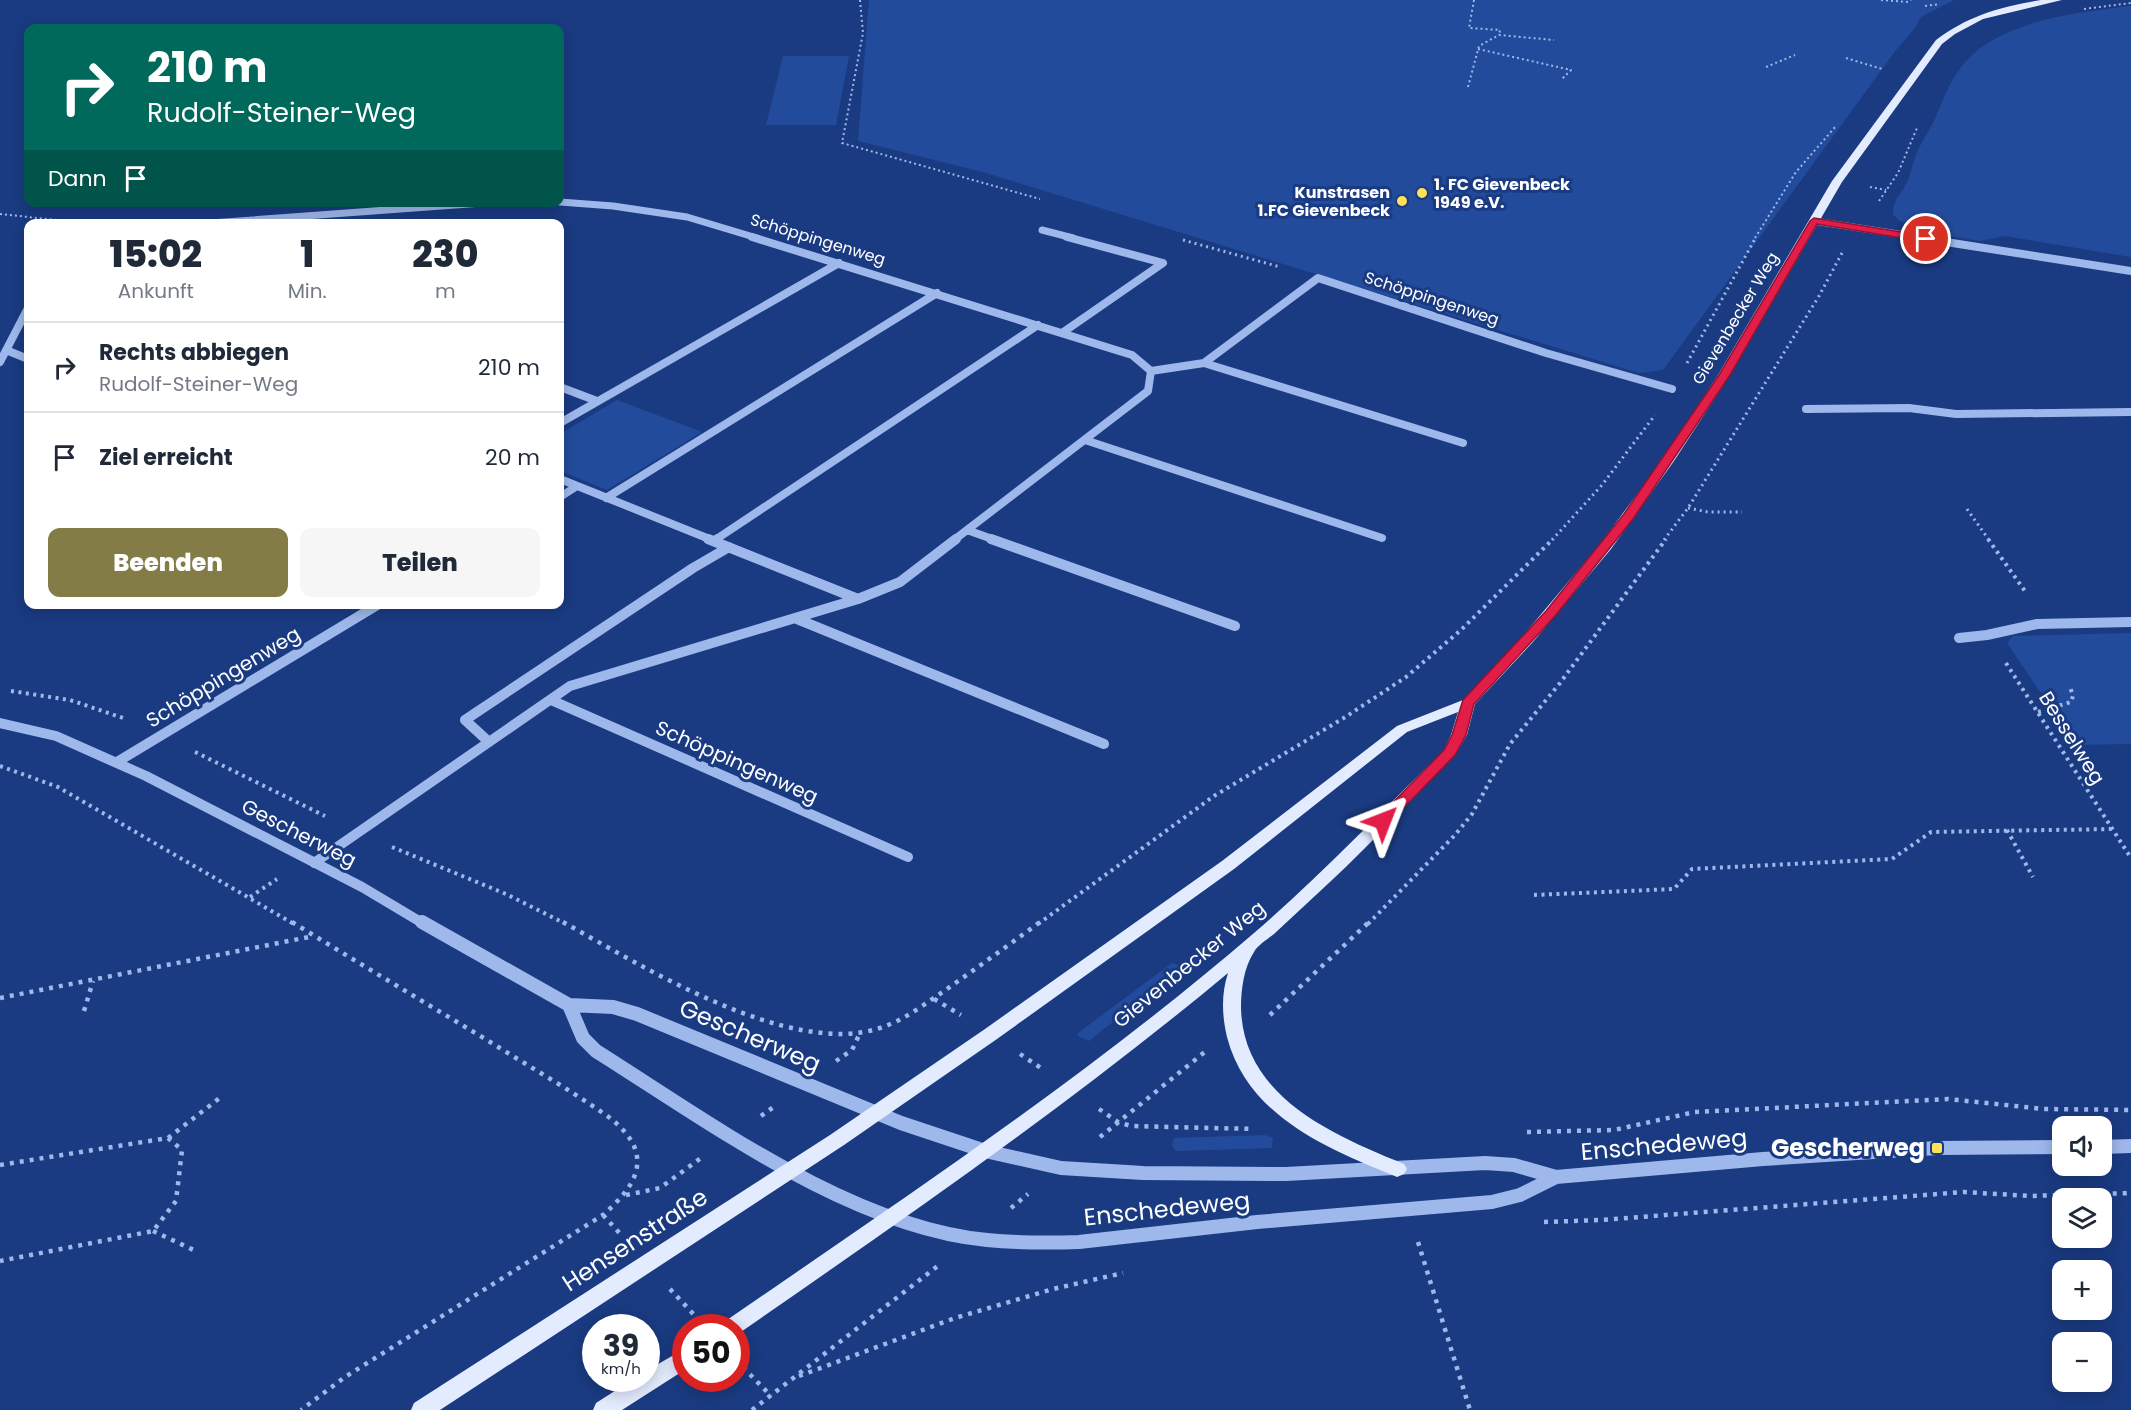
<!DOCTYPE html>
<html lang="de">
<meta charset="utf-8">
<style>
:root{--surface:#fff;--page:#f6f6f7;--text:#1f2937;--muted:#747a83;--line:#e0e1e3;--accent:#837c47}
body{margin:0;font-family:Poppins,sans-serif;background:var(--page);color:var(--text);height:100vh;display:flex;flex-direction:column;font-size:22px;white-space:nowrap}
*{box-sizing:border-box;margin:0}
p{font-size:20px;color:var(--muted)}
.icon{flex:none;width:33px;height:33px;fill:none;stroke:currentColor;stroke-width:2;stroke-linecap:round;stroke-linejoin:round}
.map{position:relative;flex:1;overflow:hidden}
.sheet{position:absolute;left:24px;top:219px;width:540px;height:390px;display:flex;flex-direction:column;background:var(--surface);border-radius:12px;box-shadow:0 3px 15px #0003}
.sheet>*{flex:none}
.banner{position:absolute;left:24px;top:24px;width:540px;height:183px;border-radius:12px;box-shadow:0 3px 15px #0003;background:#00695c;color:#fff;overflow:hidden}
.controls{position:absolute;left:2052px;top:1116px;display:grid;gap:12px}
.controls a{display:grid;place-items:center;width:60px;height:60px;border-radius:12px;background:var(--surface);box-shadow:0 3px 15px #0003;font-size:30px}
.speed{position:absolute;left:582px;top:1314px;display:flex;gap:12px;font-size:30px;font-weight:700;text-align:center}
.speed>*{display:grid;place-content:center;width:78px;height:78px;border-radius:50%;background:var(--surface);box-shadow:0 3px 15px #0003;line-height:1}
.speed small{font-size:15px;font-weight:400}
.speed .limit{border:9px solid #d22;background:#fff;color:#111}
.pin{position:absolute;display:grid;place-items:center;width:51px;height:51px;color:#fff;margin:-26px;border:3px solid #fff;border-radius:50%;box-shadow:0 2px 6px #0007}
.me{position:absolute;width:66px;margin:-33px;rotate:45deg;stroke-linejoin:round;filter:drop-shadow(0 0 4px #0008)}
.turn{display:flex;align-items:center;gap:21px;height:126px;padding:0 24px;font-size:27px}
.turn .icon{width:78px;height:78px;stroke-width:2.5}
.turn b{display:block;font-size:42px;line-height:51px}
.then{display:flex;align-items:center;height:57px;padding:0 24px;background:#0003;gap:12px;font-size:22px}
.eta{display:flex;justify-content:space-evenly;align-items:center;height:102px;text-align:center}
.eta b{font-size:36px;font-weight:800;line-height:42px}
.button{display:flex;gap:12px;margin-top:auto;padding:12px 24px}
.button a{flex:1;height:69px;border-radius:12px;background:var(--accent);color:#fff;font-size:24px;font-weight:800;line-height:69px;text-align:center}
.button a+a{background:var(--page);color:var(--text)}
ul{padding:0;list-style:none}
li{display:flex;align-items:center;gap:18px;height:90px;padding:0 24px;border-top:2px solid var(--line)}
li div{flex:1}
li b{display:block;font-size:22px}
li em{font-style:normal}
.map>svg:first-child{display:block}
.green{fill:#234b9b}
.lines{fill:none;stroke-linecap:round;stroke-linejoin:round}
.path-far3{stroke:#9fb8eb;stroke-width:2;stroke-dasharray:2 3;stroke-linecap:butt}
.path-far2{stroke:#9fb8eb;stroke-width:3;stroke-dasharray:2 4;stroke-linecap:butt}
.path-far1{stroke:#9fb8eb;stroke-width:4;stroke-dasharray:3 4.5;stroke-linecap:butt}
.path{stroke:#9fb8eb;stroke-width:4.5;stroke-dasharray:4 6;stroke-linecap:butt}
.minor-far3{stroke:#9fb8eb;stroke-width:7}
.minor-far2{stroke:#9fb8eb;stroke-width:8}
.minor-far1{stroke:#9fb8eb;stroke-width:10}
.minor{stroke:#9fb8eb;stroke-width:14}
.major{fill:#e3ebff;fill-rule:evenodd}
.route{fill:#e11d48;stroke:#92132f;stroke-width:1.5}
.poi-dot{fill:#fde15b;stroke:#1a3b82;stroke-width:2}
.labels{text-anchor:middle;stroke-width:6;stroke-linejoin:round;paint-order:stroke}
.far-poi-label{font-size:16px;font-weight:bold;fill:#fff;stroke:#1a3b82;text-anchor:start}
.far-street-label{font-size:16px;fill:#fff;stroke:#1a3b82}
.street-label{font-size:20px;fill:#fff;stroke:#1a3b82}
.near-street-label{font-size:24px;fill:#fff;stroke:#1a3b82}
.near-poi-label{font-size:24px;font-weight:bold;fill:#fff;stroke:#1a3b82;text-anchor:end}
</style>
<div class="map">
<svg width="2131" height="1410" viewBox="0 0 2131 1410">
<rect width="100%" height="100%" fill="#1a3b82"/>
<path class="green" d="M869,0H1954L1921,17L1915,28L1896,50L1663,370L1639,373L986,173L858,141Z
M2131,6V257L2005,236L1980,241L1924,232L1900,221L1893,214C1892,200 1902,194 1907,182C1910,175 1912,167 1914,160C1919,145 1928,133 1935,119C1944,97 1951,77 1968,59C2005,20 2080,12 2131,6Z
M783,56H849L836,125H766Z
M617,400L702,432L607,490L560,471V434Z
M2131,633V744L2076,745L2007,643L2013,636Z
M1172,963L1183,966L1089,1041L1078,1036V1033Z
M1265,1135L1273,1138L1272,1148L1176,1151L1172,1146L1174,1138Z"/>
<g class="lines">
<path class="path-far3" d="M860,0L863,33L842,143L1040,199
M1474,0L1469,28L1500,30L1499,35
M1881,0L1908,2L1911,0
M1925,6L1940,4
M2084,9L2131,3
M1478,49L1571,70L1562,79
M1846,58L1882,69
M1766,67L1795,55
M1468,87L1479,46L1499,35L1554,40
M1870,187L1886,190
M1879,201L1898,173L1917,128
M0,214L94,224
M1755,238L1796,172L1836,126"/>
<path class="path-far2" d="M1183,240L1280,267
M1687,363L1756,237
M1688,508L1708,512H1742
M1967,509L1989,540
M1552,540L1602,485L1655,415
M1664,540L1688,508L1819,296L1842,253"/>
<path class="path-far1" d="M1988,539L2027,594
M2006,663L2131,858
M11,691L70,700L126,719
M2038,712L2071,702L2073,696L2070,687
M195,752L325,816
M0,766L58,787L294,924
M2007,830L2033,877
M392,847L506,894L566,924
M1534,895L1674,889L1692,869L1892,859L1931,832L2112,829
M250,897L277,879
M1038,924L1214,796L1347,716L1406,677L1461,630L1553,539
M1368,924L1455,835L1472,814L1510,744L1560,683L1666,539"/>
<path class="path" d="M292,922C357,962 422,1001 487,1040C528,1066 571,1090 610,1118C619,1125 629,1135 634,1146C646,1174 623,1197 603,1215L345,1377L301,1410
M563,922C642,966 789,1058 880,1028C905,1020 926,1003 947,989C978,967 1009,945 1040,922
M0,998L314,936
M934,999L961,1015
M84,1011L93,981
M1270,1015L1369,922
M1020,1054L1041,1068
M836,1061L852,1050L860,1033
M1099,1109L1118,1122L1131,1126L1254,1129
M761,1116L775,1106
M1527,1132L1614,1130L1695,1112L1948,1099L2044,1109L2131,1110
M1100,1137L1206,1051
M168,1138L221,1097
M0,1165L168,1138L182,1150L176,1201L153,1231L0,1261
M626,1195L660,1188L701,1158
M1011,1208L1028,1194
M603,1215L623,1237
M1544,1222L1601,1220L1964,1192L2030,1196L2131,1193
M153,1231L198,1252
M1418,1242L1470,1410
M670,1289L698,1319
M736,1360L771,1396
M799,1376L955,1318L1053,1289L1123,1273
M752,1410L939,1265"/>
<path class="minor-far3" d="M560,202L613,206L687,217L757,238
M1814,221L1924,238
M197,224L496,202
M1042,230L1073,238"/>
<path class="minor-far2" d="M752,237L1132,355L1151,371L1204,363L1463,443
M1914,237L2131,271
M1062,333L1163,263L1067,237
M6,350L28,359
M0,362L28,308
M1204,363L1318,278L1546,353L1672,389
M560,387L597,401
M1806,409L1909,408L1956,414L2131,412
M560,423L839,263
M1085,440L1382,538
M560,479L712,540
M560,497L577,486
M606,498L937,293
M967,530L995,540
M715,540L1038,325
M954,540L1148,391L1151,371"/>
<path class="minor-far1" d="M708,539L858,599
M991,539L1235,626
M714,541L718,539
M797,619L1104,744
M1959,638L1987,635L2037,624L2131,622
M551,700L908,857
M0,723L56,736L146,776L362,887L424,924
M489,742L465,720L693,568L729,547
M117,762L379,604
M314,863L570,686L858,599L900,582L956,539"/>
<path class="minor" d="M422,922L569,1005L613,1007L637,1014L901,1123L985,1151L1061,1168L1143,1173L1286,1174L1485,1163L1514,1165L1556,1177L1763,1159L1937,1148L2062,1147
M569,1005L583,1038L596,1051C709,1122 851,1227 987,1240C1018,1243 1048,1243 1079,1242L1257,1222L1492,1202L1520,1195L1556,1177
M2102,1147L2131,1146"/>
<path class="major" d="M2041,0H2062L1983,19L1955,34L1942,44L1842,182L1730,375L1674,461L1611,549L1532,643L1475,704L1467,735L1455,755C1414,797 1374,841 1331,881C1312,899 1293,916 1274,934C1268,939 1258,945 1254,952C1244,967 1241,989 1241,1008C1243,1097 1333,1135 1404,1164L1407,1169L1404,1174L1397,1177L1390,1174C1323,1147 1247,1114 1227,1037C1222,1016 1221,994 1228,973C1072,1103 905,1218 738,1334L736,1335V1328H721L724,1322C904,1198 1088,1076 1254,933C1320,876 1381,812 1444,750L1451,735L1458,712L1407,732L1234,869L997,1039L844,1145L440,1410H411L414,1403L830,1135L985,1029L1222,861L1397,726L1463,700L1522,637L1601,543L1663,459L1718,375L1832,181L1936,40C1967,16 2002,6 2041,0Z
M686,1348V1369L622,1410H593L596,1403L635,1378H646V1371Z"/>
</g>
<path class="route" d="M1814,218L1926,236L1931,239L1926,242L1817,224L1730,375L1633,519L1555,616L1474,704L1466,735L1455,755L1388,824H1378L1376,821L1378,818L1444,750L1452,735L1463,700L1546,611L1624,514L1719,375L1810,221Z"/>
<g class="poi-dot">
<circle cx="1422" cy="193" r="6"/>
<circle cx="1402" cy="201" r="6"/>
<rect x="1931" y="1142" width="12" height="12" rx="3"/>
</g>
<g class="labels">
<g class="far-poi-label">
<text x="1434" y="190">1. FC Gievenbeck<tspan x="1434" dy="18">1949 e.V.</tspan></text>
<text x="1390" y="198" text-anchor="end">Kunstrasen<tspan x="1390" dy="18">1.FC Gievenbeck</tspan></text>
</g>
<g class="far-street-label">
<text transform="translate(818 239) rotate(17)" y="6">Schöppingenweg</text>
<text transform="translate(1432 298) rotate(18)" y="6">Schöppingenweg</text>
<text transform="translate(1735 318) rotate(-59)" y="6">Gievenbecker Weg</text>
</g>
<g class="street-label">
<text transform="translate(223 677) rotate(-31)" y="7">Schöppingenweg</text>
<text transform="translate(2072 738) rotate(58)" y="7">Besselweg</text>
<text transform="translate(737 762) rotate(24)" y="7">Schöppingenweg</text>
<text transform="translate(299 833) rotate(27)" y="7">Gescherweg</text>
<text transform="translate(1189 964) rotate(-39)" y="7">Gievenbecker Weg</text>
</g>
<g class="near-street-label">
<text transform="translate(750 1036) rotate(23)" y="8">Gescherweg</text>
<text transform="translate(1664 1145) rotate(-5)" y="8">Enschedeweg</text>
<text transform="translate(1167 1209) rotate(-6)" y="8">Enschedeweg</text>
<text transform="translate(635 1240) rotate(-33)" y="8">Hensenstraße</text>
</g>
<g class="near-poi-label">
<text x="1925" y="1156">Gescherweg</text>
</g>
</g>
</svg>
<div class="controls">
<a><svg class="icon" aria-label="sound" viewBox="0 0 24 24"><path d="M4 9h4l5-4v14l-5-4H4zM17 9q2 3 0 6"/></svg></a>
<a><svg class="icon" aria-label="layers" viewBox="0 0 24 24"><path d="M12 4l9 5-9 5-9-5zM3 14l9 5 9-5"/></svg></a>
<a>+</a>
<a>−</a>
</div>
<div class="speed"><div>39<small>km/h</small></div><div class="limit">50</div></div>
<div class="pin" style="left:1926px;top:239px;background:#d93025"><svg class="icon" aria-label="arrive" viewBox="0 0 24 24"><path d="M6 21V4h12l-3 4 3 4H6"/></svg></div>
<svg class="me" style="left:1383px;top:821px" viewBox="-20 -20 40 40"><path d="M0-17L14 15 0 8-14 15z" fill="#e11d48" stroke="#fff" stroke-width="4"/></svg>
<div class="banner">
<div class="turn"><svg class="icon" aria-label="right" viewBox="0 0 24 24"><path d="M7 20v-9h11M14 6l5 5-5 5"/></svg><div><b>210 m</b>Rudolf-Steiner-Weg</div></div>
<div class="then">Dann<svg class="icon" aria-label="arrive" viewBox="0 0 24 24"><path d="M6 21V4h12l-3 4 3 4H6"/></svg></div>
</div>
<section class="sheet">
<div class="eta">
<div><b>15:02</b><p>Ankunft</p></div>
<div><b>1</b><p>Min.</p></div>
<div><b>230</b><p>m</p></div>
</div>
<ul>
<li><svg class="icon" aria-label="right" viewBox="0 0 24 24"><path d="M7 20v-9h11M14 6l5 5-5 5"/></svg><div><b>Rechts abbiegen</b><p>Rudolf-Steiner-Weg</p></div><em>210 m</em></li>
<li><svg class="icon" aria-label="arrive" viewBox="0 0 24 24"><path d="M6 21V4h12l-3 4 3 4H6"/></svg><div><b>Ziel erreicht</b></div><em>20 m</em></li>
</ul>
<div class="button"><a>Beenden</a><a>Teilen</a></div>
</section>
</div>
